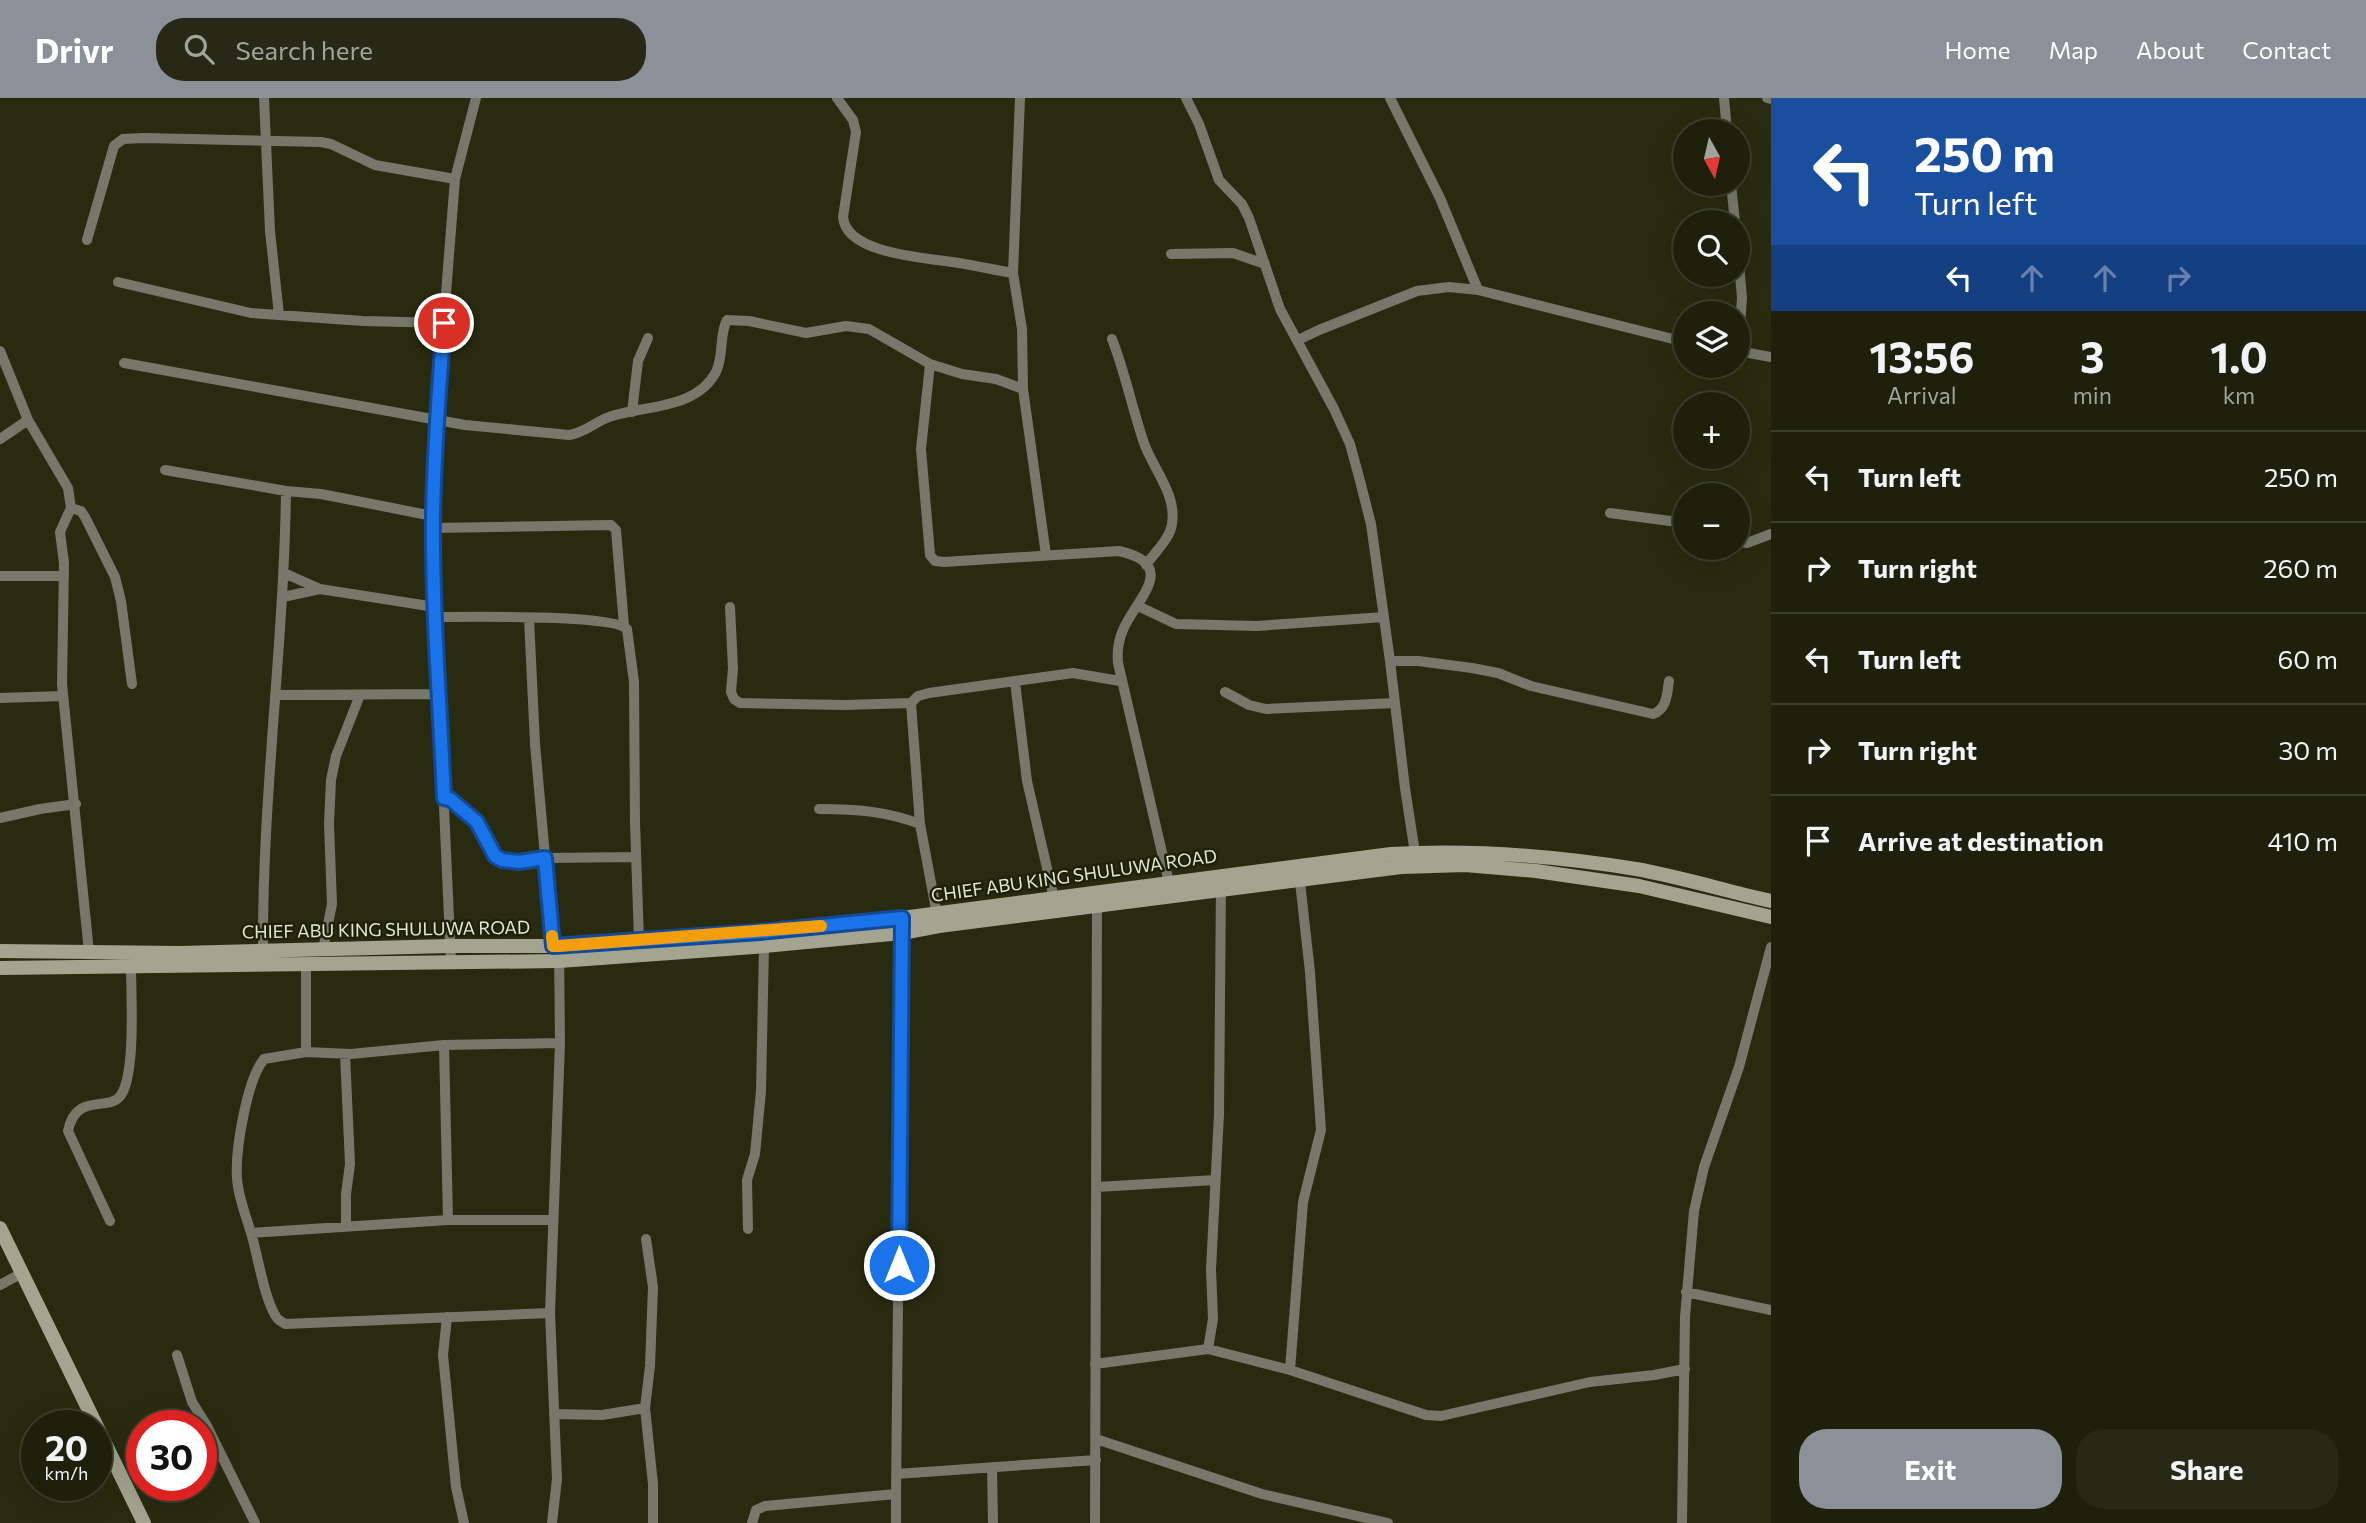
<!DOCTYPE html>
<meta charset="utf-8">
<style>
:root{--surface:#1f200c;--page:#272815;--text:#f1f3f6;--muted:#a1a39d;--line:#3c3e2d;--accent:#8c9099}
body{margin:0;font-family:Commissioner,sans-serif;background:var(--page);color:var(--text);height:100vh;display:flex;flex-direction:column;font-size:26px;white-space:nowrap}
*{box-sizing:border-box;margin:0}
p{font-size:23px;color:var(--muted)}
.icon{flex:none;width:38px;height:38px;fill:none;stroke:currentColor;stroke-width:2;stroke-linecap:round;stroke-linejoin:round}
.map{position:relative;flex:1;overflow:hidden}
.side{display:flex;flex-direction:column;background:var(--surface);width:595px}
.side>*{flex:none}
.top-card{background:#1a4fa0;color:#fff;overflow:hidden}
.needle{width:46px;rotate:172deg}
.buttons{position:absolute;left:1673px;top:21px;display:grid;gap:14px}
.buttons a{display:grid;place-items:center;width:77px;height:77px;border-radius:50%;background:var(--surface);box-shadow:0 7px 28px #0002,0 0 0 2px var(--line);font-size:35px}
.speed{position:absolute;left:21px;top:1312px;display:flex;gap:14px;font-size:35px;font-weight:700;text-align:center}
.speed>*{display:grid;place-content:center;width:91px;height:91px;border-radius:50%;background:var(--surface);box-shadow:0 7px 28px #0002,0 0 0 2px var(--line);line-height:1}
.speed small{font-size:18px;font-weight:400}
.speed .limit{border:10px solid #d22;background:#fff;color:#111}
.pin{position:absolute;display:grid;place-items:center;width:60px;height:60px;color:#fff;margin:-30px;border:4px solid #fff;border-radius:50%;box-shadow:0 2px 7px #0007}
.me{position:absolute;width:77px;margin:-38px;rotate:0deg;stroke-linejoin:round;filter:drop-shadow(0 0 5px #0008)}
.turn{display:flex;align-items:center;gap:24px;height:147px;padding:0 28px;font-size:32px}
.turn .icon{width:91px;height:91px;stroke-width:2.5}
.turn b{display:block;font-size:49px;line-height:60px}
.lanes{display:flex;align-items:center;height:66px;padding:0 28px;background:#0003;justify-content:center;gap:35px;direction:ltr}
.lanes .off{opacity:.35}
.eta{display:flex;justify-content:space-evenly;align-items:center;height:119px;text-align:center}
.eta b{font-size:42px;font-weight:700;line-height:49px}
.action{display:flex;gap:14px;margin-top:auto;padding:14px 28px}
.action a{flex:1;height:80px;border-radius:28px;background:var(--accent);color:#fff;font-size:28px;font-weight:700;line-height:80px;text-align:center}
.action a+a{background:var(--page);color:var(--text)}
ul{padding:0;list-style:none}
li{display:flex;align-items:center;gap:21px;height:91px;padding:0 28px;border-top:2px solid var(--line)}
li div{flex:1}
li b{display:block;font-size:26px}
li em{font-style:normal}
header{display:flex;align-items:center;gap:42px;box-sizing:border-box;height:98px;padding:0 35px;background:var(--accent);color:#fff}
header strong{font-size:33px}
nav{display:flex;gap:38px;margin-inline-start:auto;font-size:24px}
.search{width:490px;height:63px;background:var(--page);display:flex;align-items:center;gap:18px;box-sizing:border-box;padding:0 24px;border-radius:28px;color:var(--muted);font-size:26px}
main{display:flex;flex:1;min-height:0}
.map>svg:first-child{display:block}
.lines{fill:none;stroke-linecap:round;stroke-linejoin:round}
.street{stroke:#77786b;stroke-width:10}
.secondary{stroke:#a3a591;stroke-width:14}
.route-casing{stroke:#114b97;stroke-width:18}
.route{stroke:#1a73e8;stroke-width:12}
.slow{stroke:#f59e0b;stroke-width:12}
.labels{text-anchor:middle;stroke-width:5;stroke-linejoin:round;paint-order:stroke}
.street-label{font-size:18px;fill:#e2e5d5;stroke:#1f2107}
</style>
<header>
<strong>Drivr</strong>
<div class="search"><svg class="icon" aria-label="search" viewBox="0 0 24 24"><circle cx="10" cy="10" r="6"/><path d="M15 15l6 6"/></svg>Search here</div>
<nav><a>Home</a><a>Map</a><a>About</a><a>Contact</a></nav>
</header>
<main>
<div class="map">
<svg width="1771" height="1425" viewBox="0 0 1771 1425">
<rect width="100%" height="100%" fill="#292b10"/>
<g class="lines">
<path class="street" d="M264,0L270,133L279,217
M837,0L853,22L856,34L843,119C846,157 930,160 959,165C977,168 995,172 1013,175
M1020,0L1013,175L1022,231L1023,291L1046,457
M1186,0L1199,26L1219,82L1242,106L1249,120L1280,211L1334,311L1350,346L1359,379L1371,426L1390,563L1405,690L1415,755
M1390,0L1440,100L1478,192L1685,244
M1724,0L1727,33
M1767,0L1771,1
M1731,86L1735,124
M87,142L114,48L123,41L144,40L321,44L331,46L375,67L455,81
M1738,155L1742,200L1738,253
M1171,156L1233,155L1265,166
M118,184L251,215L363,223L444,225
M1112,241C1125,274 1132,310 1144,345C1153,371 1177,396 1172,426C1170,441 1154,455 1146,467
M1298,242L1319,232L1417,193L1449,189L1478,192
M0,253L28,322L68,390L71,410L60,434L64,465L62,586L89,854
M1738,253L1771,259
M124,265L465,327L569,337C584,335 595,324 609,319C643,307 696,312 716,274C724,258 719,236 727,222L749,223L806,235L846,228L869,231L930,266L962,276L996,281L1023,291
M930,266L921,351L930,457L935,463L944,464L1119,453C1181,467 1135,502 1123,532C1119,541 1117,554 1118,565L1170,789
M632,314L638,263L648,240
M0,341L28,322
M165,372L286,393L321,396L433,418
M71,410L81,413L85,419L115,479L121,503L132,586
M1610,415L1685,425
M433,430L611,427L616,432L624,528
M1738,443L1747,445L1771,436
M284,475L320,491L435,509
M0,478H64
M283,499L320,491
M1138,508L1176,526L1257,528L1384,519
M730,509L733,570L731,594L734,601L740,605L844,607L911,605
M435,519C465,519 612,516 627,531L634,584L635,724L639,843
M529,520L535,646L553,848
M1390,563H1418L1472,570L1498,575L1531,588L1653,616C1667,611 1667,596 1669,583
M1015,584L1027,683L1055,805
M1225,594L1249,607L1266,611L1395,605
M275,597L439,596
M0,600L63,598
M444,700L450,701L477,724L495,758L502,762L514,764L545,760L636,759
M819,711C856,711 885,713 920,726
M0,720L40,711L76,706
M938,822L920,726L911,605L918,598L929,595L1073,575L1120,583
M323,852L332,806L329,726L331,682L336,658L360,597
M263,853C262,699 284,547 286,393
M451,864L435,509L433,418L436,322L455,81L476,0
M306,865V954
M444,947L448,1122
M345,956L350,1066L346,1096V1128
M1097,1089L1215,1082
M110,1123L68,1033C76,993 109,1015 121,997C136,975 131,896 131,868
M748,1131L747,1082L755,1056L761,993L764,848
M251,1135L448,1122H553
M646,1141L653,1189L650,1268L645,1310L653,1386V1425
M0,1187L22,1175
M1686,1194L1771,1212
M550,1215L285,1226C283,1224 278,1222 277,1220C266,1206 258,1161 253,1142C248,1122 238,1101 237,1080C235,1053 247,981 264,961L306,954L351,956L444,947L560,945
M447,1219L443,1257L456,1389L464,1425
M1208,1251L1213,1221L1211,1171L1219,1016L1221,786
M177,1257L192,1304L207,1328L255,1425
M1095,1266L1208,1251L1290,1272L1426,1317L1441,1318L1590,1284L1654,1277L1685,1271
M1290,1272L1303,1104L1321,1032L1310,874L1299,775
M554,1316L602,1317L645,1310
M1096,1341L1262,1396L1388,1425
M992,1369L993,1425
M896,1376L1096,1362
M896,1396L902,829
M552,1425L557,1381L550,1215L560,945L559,848
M752,1425L756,1412L765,1408L896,1396V1425
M1095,1425L1097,801
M1682,1425L1685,1219L1694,1113L1704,1069L1739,969L1771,849"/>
<path class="secondary" d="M0,853L180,855L450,848H559L639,843L760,834L902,820L1391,756C1473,751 1555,758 1636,771C1681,779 1726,793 1771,803
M0,870L559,863L754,849L902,835L939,828L1401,769L1465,767L1536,773L1639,788L1771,819
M0,1130L144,1425"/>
</g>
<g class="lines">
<defs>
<path id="route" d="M444,225C439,289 434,353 433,417C432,511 440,606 444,700L450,701L477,724L495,758L502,762L519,764L545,760L553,848L760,834L902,820L899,1167"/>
</defs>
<use href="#route" class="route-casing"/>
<use href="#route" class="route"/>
<path class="slow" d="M552,838L553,848H559L821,828"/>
</g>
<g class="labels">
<g class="street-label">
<text transform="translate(1074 778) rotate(-8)" y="6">CHIEF ABU KING SHULUWA ROAD</text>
<text transform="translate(386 832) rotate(-1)" y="6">CHIEF ABU KING SHULUWA ROAD</text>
</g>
</g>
</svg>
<div class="buttons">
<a><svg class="needle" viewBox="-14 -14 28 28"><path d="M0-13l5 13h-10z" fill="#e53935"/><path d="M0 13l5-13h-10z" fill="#a1a39d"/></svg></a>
<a><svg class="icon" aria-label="search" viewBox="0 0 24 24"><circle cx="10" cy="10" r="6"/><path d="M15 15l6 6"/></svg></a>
<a><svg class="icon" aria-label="layers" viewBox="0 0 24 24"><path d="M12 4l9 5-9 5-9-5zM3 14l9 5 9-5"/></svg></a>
<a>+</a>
<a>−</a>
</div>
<div class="speed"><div>20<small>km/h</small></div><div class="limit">30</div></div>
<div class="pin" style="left:444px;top:225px;background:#d93025"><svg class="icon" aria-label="arrive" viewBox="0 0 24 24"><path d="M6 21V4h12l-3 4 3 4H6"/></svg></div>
<svg class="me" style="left:899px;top:1167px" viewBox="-20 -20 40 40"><circle r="17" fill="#1a73e8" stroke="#fff" stroke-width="3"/><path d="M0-11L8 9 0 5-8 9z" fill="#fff"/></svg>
</div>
<section class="side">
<div class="top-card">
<div class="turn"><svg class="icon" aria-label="left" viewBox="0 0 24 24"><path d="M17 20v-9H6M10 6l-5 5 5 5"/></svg><div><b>250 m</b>Turn left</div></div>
<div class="lanes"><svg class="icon" aria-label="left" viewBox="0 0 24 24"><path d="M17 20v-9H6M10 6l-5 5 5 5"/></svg><svg class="icon off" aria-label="ahead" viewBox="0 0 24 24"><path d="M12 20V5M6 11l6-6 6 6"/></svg><svg class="icon off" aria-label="ahead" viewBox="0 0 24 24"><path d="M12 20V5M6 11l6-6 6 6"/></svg><svg class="icon off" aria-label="right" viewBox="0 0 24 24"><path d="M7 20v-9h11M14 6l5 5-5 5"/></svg></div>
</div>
<div class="eta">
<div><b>13:56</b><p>Arrival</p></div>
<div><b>3</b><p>min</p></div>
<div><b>1.0</b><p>km</p></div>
</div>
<ul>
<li><svg class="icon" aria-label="left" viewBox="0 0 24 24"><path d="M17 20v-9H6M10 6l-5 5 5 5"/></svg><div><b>Turn left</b></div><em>250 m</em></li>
<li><svg class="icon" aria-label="right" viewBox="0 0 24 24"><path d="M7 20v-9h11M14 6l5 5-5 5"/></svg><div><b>Turn right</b></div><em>260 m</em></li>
<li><svg class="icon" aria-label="left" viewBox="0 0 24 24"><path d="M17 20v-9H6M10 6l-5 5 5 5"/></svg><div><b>Turn left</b></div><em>60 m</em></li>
<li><svg class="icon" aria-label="right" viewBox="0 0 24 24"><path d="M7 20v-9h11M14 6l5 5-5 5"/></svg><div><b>Turn right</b></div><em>30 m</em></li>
<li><svg class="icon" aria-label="arrive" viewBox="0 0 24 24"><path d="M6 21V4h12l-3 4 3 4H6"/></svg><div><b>Arrive at destination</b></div><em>410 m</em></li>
</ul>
<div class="action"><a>Exit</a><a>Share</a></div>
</section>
</main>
